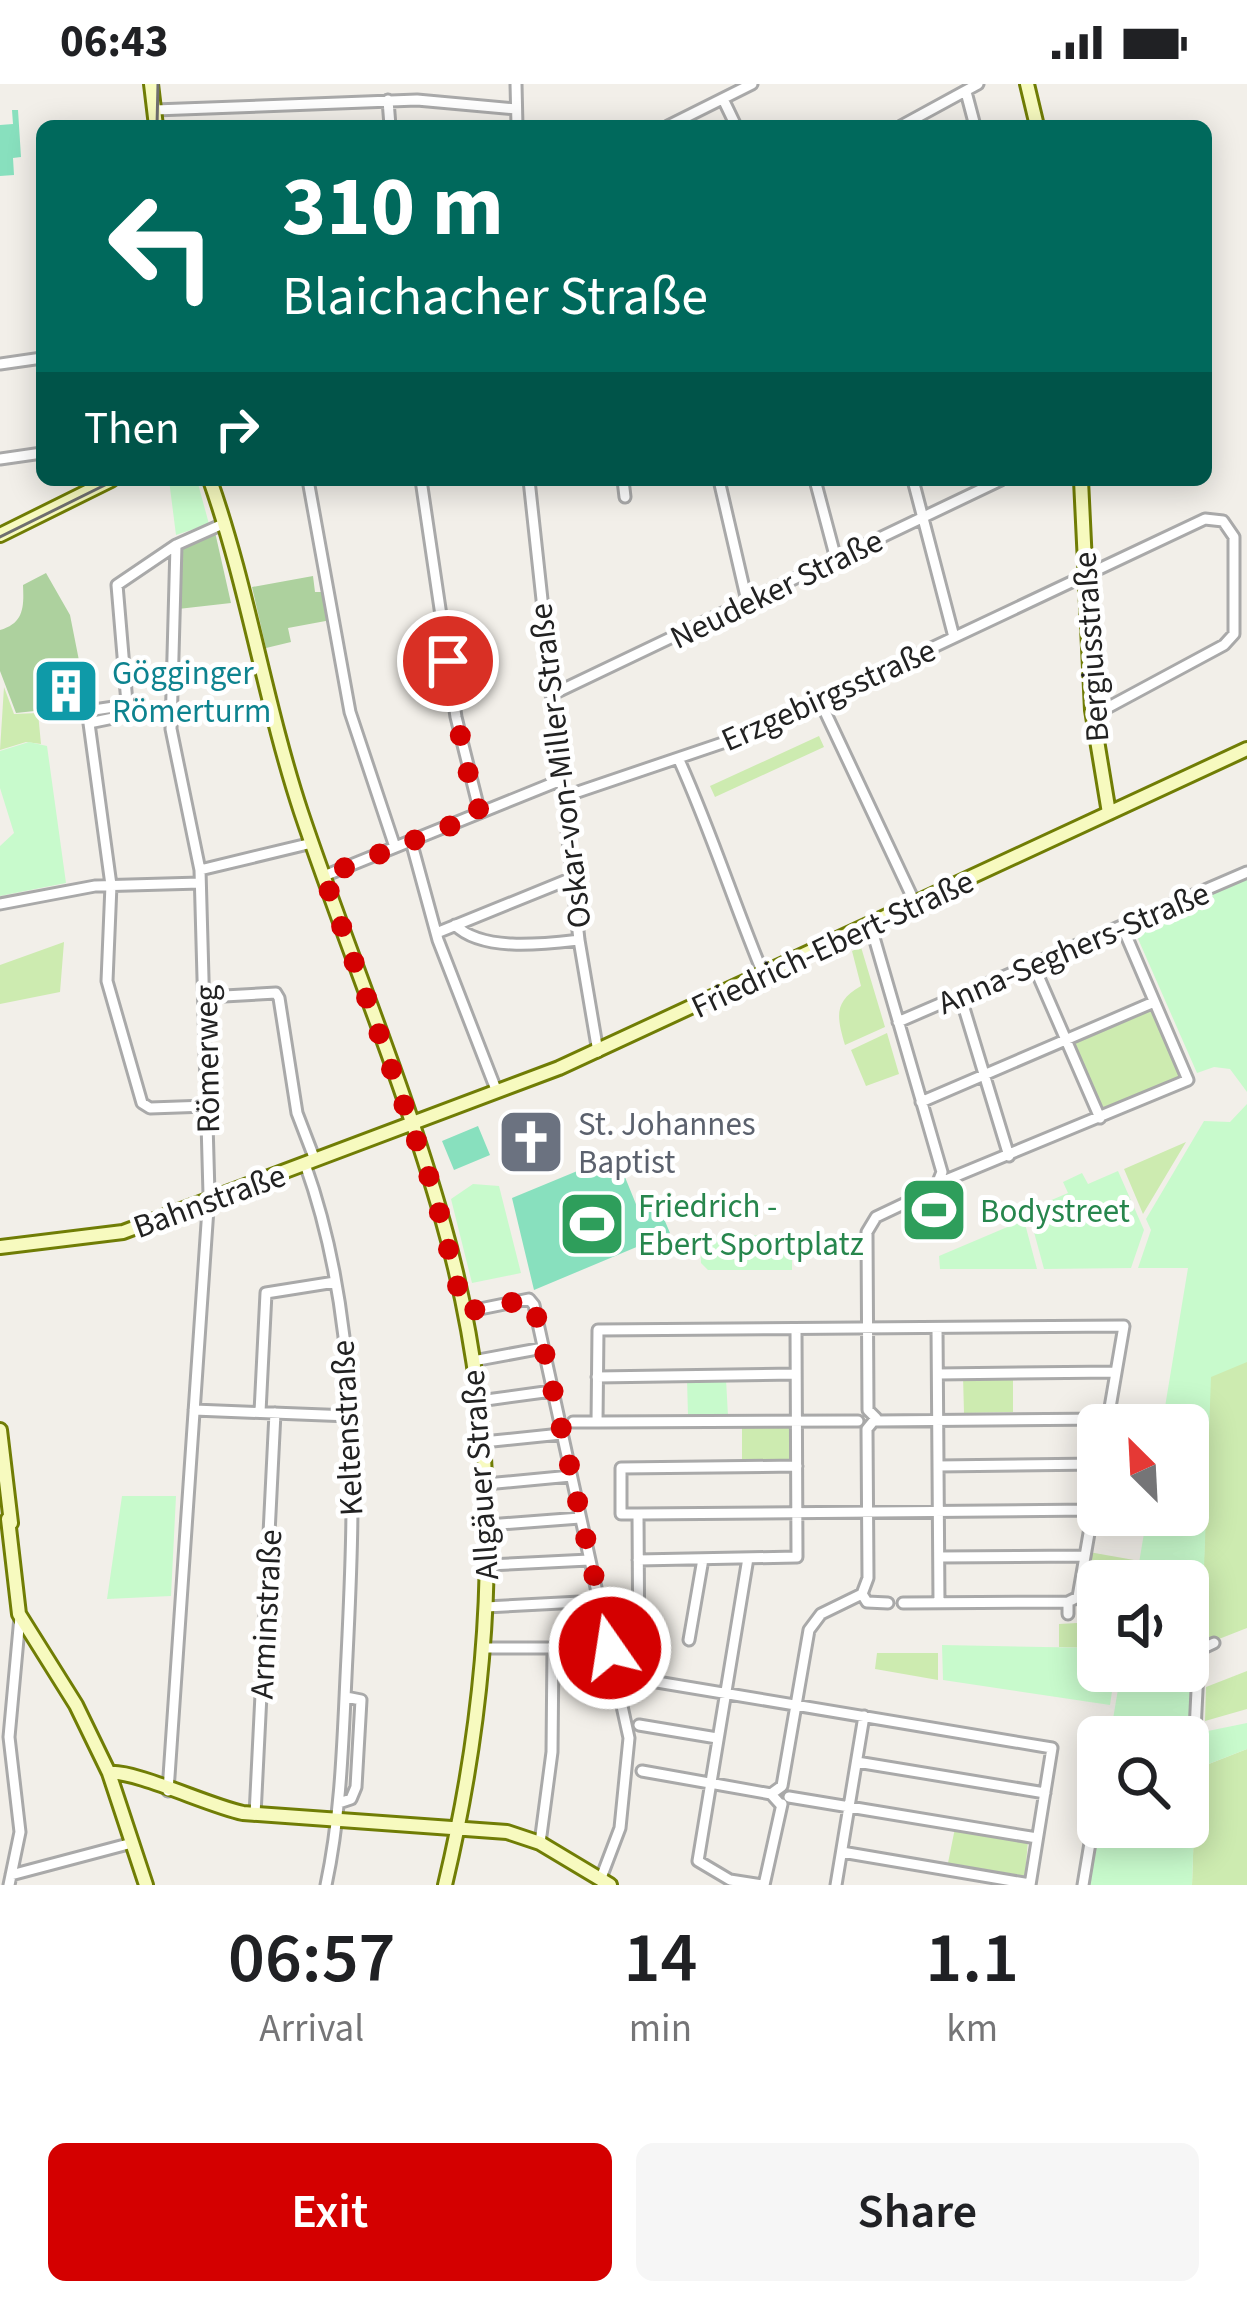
<!DOCTYPE html>
<meta charset="utf-8">
<style>
:root{--surface:#fff;--page:#f6f6f6;--text:#202124;--muted:#757577;--accent:#d40000}
body{margin:0;font-family:"Source Sans 3",sans-serif;background:var(--page);color:var(--text);height:100vh;display:flex;flex-direction:column;font-size:45px;white-space:nowrap}
*{box-sizing:border-box;margin:0}
p{font-size:39px;color:var(--muted)}
.icon{flex:none;width:66px;height:66px;fill:none;stroke:currentColor;stroke-width:2;stroke-linecap:round;stroke-linejoin:round}
.map{position:relative;height:1801px;overflow:hidden}
.side{display:flex;flex-direction:column;background:var(--surface);flex:1}
.side>*{flex:none}
.top-card{position:absolute;left:36px;top:36px;width:1176px;height:366px;border-radius:18px;box-shadow:0 6px 30px #0003;background:#00695c;color:#fff;overflow:hidden}
.needle{width:78px;rotate:336deg}
.fabs{position:absolute;left:1077px;top:1320px;display:grid;gap:24px}
.fabs a{display:grid;place-items:center;width:132px;height:132px;border-radius:18px;background:var(--surface);box-shadow:0 6px 30px #0003;font-size:60px}
.pin{position:absolute;display:grid;place-items:center;width:102px;height:102px;color:#fff;margin:-51px;border:6px solid #fff;border-radius:50%;box-shadow:0 3px 12px #0007}
.me{position:absolute;width:132px;margin:-66px;rotate:347deg;stroke-linejoin:round;filter:drop-shadow(0 0 9px #0008)}
.turn{display:flex;align-items:center;gap:42px;height:252px;padding:0 48px;font-size:54px}
.turn .icon{width:156px;height:156px;stroke-width:2.5}
.turn b{display:block;font-size:84px;line-height:102px}
.then{display:flex;align-items:center;height:114px;padding:0 48px;background:#0003;gap:24px;font-size:45px}
.eta{display:flex;justify-content:space-evenly;align-items:center;height:204px;text-align:center}
.eta b{font-size:72px;font-weight:600;line-height:84px}
.action{display:flex;gap:24px;margin-top:auto;padding:24px 48px}
.action a{flex:1;height:138px;border-radius:18px;background:var(--accent);color:#fff;font-size:48px;font-weight:600;line-height:138px;text-align:center}
.action a+a{background:var(--page);color:var(--text)}
.status{display:flex;justify-content:space-between;align-items:center;height:84px;padding:0 60px;background:var(--surface);direction:ltr}
.status svg{height:33px;fill:currentColor}
.map>svg:first-child{display:block}
.grass{fill:#cdebb0}
.forest{fill:#add19e}
.park{fill:#c8facc}
.pitch{fill:#88e0be}
.lines{fill:none;stroke-linecap:round;stroke-linejoin:round}
.street-casing{stroke:#a9a9a9;stroke-width:15}
.secondary-casing{stroke:#707d05;stroke-width:18}
.street{stroke:#fff;stroke-width:9}
.secondary{stroke:#f7fabf;stroke-width:12}
.tram{stroke:#707070;stroke-width:3}
.route{stroke:#d40000;stroke-width:21;stroke-dasharray:0 37.8}
.labels{text-anchor:middle;stroke-width:10;stroke-linejoin:round;paint-order:stroke}
.street-label{font-size:33px;fill:#222;stroke:#fff}
.culture-label{font-size:33px;fill:#0d838f;stroke:#fff;text-anchor:start}
.worship-label{font-size:33px;fill:#5b616d;stroke:#fff;text-anchor:start}
.leisure-label{font-size:33px;fill:#27864d;stroke:#fff;text-anchor:start}
</style>
<div class="status"><b>06:43</b><svg viewBox="0 0 49 12"><path d="M0 12V9h3v3zM5 12V6h3v6zM10 12V3h3v9zM15 12V0h3v12zM26 1h20v11H26zM47 4h2v5h-2z"/></svg></div>
<div class="map">
<svg width="1247" height="1801" viewBox="0 0 1247 1801">
<rect width="100%" height="100%" fill="#f2efe9"/>
<path class="grass" d="M4,603L14,630L38,629L41,660L26,658L0,666Z
M819,652L824,663L715,713L710,702Z
M64,858L60,908L0,920V881Z
M861,863L885,943L845,961C837,933 833,918 861,902L852,867Z
M1146,925L1155,927L1182,992L1100,1027L1070,958Z
M887,949L899,990L866,1002L851,966Z
M1186,1058L1143,1130L1124,1085Z
M1247,1189V1544L1201,1562L1212,1240Z
M963,1292H1013V1328L964,1329Z
M742,1340L789,1341L792,1376H742Z
M1089,1468L1134,1476L1130,1497H1098V1564L1059,1563V1540L1077,1539Z
M877,1569H938V1596L875,1585Z
M1247,1587V1625L1205,1637L1206,1603Z
M1247,1665V1801H1192L1196,1685Z
M955,1744L1028,1756L1025,1792L948,1779Z"/>
<path class="forest" d="M215,448L231,519L178,525L180,464Z
M46,489L70,531L86,612L80,622L16,629L0,587V546C24,539 24,523 23,501Z
M313,492L315,508H326L331,536L288,544L291,558L266,564L252,503Z"/>
<path class="park" d="M169,396H197L209,440L176,451Z
M29,658L47,662L66,799L0,812V762L14,749L0,704V667Z
M1247,792V1008L1230,985L1214,983L1197,989L1132,841Z
M1247,1020V1278L1211,1293L1198,1649L1247,1639V1665L1196,1685L1192,1801H1085L1098,1725V1743H1188V1653H1110L1121,1587H1188V1497H1136L1147,1431H1188V1341H1162L1188,1184H1138L1151,1146L1146,1135L1204,1037L1230,1038Z
M1118,1087L1144,1146L1131,1184L1044,1185L1028,1126L1068,1109L1063,1098L1082,1089L1088,1100Z
M473,1100L499,1102L521,1189L472,1199L451,1115Z
M1024,1136L1037,1185H940L939,1172Z
M784,1151L792,1160V1186H708L701,1179L700,1152Z
M687,1295H726L728,1332H688Z
M122,1412H176L171,1512L107,1515Z
M942,1561L1098,1564V1587H1115L1110,1621L943,1596Z"/>
<path class="pitch" d="M12,26H18L21,73L13,74L14,91L0,92V41L13,40Z
M478,1042L490,1071L454,1086L442,1057Z
M616,1071L640,1130L659,1123L670,1149L534,1206L512,1114Z"/>
<g class="lines">
<defs>
<path id="street" d="M516,0L517,42
M966,8L975,42
M723,15L736,42
M388,16L390,42
M155,26L417,16L516,25
M668,42L752,0
M901,42L978,0
M0,280L42,274
M0,375L42,369
M308,396L350,628L395,763
M421,396L456,633L480,729
M529,396L579,856L598,968
M623,396L625,413
M719,396L747,517
M815,396L836,475
M913,396L954,553
M551,611L1001,396
M820,617L916,821
M127,621L94,626L88,632L111,801L107,897L142,1019L150,1024L207,1022
M89,639L128,631L117,501L176,461L225,439
M679,676C711,747 734,820 764,892
M563,713L749,650L1205,435L1223,437L1234,453V550L1224,561L1107,624L1092,626
M411,757L438,856L497,1008
M200,786L312,759
M324,792L561,696
M0,820L95,802L200,799
M455,841C482,868 544,860 579,856
M439,848L572,794
M1033,880L1100,1034
M960,911L1009,1072
M206,913L276,909L279,914L297,1029L315,1076
M898,938L1247,788
M921,1018L1154,918
M305,1080C361,1236 355,1409 347,1572C343,1649 342,1726 326,1801
M939,1099L1188,996L1122,842
M465,1228L529,1215L534,1221L629,1654L620,1744L601,1794
M937,1244L939,1519
M473,1277L543,1264
M938,1290L1116,1288
M597,1293L796,1290
M479,1317L552,1307
M194,1326L350,1332
M260,1328L266,1209L335,1198
M858,1337L597,1338L598,1246L1124,1242L1107,1341
M876,1337L1108,1335
M573,1338H597
M483,1358L561,1350
M938,1382L1098,1380
M486,1400L571,1392
M638,1430H621V1384L797,1382
M488,1441L580,1434
M939,1473L1085,1472
M748,1474L698,1777L730,1796L762,1801
M638,1476L797,1473L796,1245
M488,1481L589,1476
M862,1510L867,1518L888,1519
M903,1519L1068,1518
M486,1523L599,1517
M1068,1530V1518L1078,1513L1098,1397
M689,1556L703,1475
M484,1564H609
M639,1641L717,1654
M1181,1653L1195,1647L1199,1566L1214,1559
M857,1678L1045,1709
M642,1687L771,1710
M168,1707L209,1110L200,786L171,645L176,461
M789,1713L1037,1754
M339,1719L351,1715L356,1703L361,1616L346,1613
M780,1720L771,1710L782,1702L809,1546L821,1530L862,1510L868,1494L867,1345L876,1334L868,1326L867,1148L876,1133L935,1105L942,1088L871,843
M255,1731L275,1329
M540,1759L552,1668L553,1564
M842,1768L1030,1800
M11,1791L132,1759
M9,1801L20,1748L9,1653L20,1533
M764,1801L782,1720
M836,1801L864,1632
M1030,1801L1052,1664L639,1595L638,1430L1093,1426
M1083,1801L1098,1711"/>
<path id="secondary" d="M151,0L156,42
M1027,0L1037,42
M210,396C248,504 265,619 301,728C347,865 404,999 443,1138C505,1356 497,1582 445,1801
M1081,396L1092,626L1109,729
M0,451L111,396
M0,1163L123,1148L559,984L1247,665
M0,1346L11,1439
M8,1435L19,1530L76,1621L109,1689L146,1801
M109,1689C135,1686 209,1722 243,1729L507,1748L540,1759L610,1801"/>
</defs>
<use href="#street" class="street-casing"/>
<use href="#secondary" class="secondary-casing"/>
<use href="#street" class="street"/>
<use href="#secondary" class="secondary"/>
<path class="tram" d="M157,42L158,0
M0,453L115,396"/>
</g>
<g class="lines">
<path class="route" d="M448,577L464,674L480,730L324,792L434,1107L464,1228L529,1215L534,1221L610,1564"/>
</g>
<defs>
<symbol id="building-square" viewBox="-11 -11 22 22"><rect x="-9" y="-9" width="18" height="18" rx="4" fill="#0f9aa8" stroke="#fff"/><path d="M-4-6H4V6H1V3H-1V6H-4ZM-2.5-4.3h1.7v1.8h-1.7ZM.8-4.3h1.7v1.8H.8ZM-2.5-1h1.7V.8h-1.7ZM.8-1h1.7V.8H.8Z" fill="#fff"/></symbol>
<symbol id="church-square" viewBox="-11 -11 22 22"><rect x="-9" y="-9" width="18" height="18" rx="4" fill="#6b7280" stroke="#fff"/><path d="M-1.2-6h2.4v3.5h3.3v2.4h-3.3V6h-2.4V-.1h-3.3v-2.4h3.3Z" fill="#fff"/></symbol>
<symbol id="stadium-square" viewBox="-11 -11 22 22"><rect x="-9" y="-9" width="18" height="18" rx="4" fill="#2e9e5b" stroke="#fff"/><path d="M0-5a6.5 5 0 1 0 0 10a6.5 5 0 1 0 0-10ZM-3.5-1.8h7v3.6h-7Z" fill="#fff"/></symbol>
</defs>
<g fill-rule="evenodd">
<use href="#building-square" x="28" y="569" width="76" height="76"/>
<use href="#church-square" x="493" y="1020" width="76" height="76"/>
<use href="#stadium-square" x="896" y="1088" width="76" height="76"/>
<use href="#stadium-square" x="554" y="1102" width="76" height="76"/>
</g>
<g class="labels">
<g class="street-label">
<text transform="translate(776 504) rotate(-26)" y="12">Neudeker Straße</text>
<text transform="translate(1090 563) rotate(-94)" y="12">Bergiusstraße</text>
<text transform="translate(828 610) rotate(-24)" y="12">Erzgebirgsstraße</text>
<text transform="translate(559 682) rotate(-97)" y="12">Oskar-von-Miller-Straße</text>
<text transform="translate(832 859) rotate(-25)" y="12">Friedrich-Ebert-Straße</text>
<text transform="translate(1073 863) rotate(-23)" y="12">Anna-Seghers-Straße</text>
<text transform="translate(206 975) rotate(-91)" y="12">Römerweg</text>
<text transform="translate(209 1116) rotate(-20)" y="12">Bahnstraße</text>
<text transform="translate(346 1344) rotate(-93)" y="12">Keltenstraße</text>
<text transform="translate(479 1391) rotate(-94)" y="12">Allgäuer Straße</text>
<text transform="translate(265 1530) rotate(-87)" y="12">Arminstraße</text>
</g>
<g class="culture-label">
<text x="112" y="600">Gögginger<tspan x="112" dy="38">Römerturm</tspan></text>
</g>
<g class="worship-label">
<text x="578" y="1051">St. Johannes<tspan x="578" dy="38">Baptist</tspan></text>
</g>
<g class="leisure-label">
<text x="638" y="1133">Friedrich -<tspan x="638" dy="38">Ebert Sportplatz</tspan></text>
<text x="980" y="1138">Bodystreet</text>
</g>
</g>
</svg>
<div class="fabs">
<a><svg class="needle" viewBox="-14 -14 28 28"><path d="M0-13l5 13h-10z" fill="#e53935"/><path d="M0 13l5-13h-10z" fill="#757577"/></svg></a>
<a><svg class="icon" aria-label="sound" viewBox="0 0 24 24"><path d="M4 9h4l5-4v14l-5-4H4zM17 9q2 3 0 6"/></svg></a>
<a><svg class="icon" aria-label="search" viewBox="0 0 24 24"><circle cx="10" cy="10" r="6"/><path d="M15 15l6 6"/></svg></a>
</div>
<div class="pin" style="left:448px;top:577px;background:#d93025"><svg class="icon" aria-label="arrive" viewBox="0 0 24 24"><path d="M6 21V4h12l-3 4 3 4H6"/></svg></div>
<svg class="me" style="left:610px;top:1564px" viewBox="-20 -20 40 40"><circle r="17" fill="#d40000" stroke="#fff" stroke-width="3"/><path d="M0-11L8 9 0 5-8 9z" fill="#fff"/></svg>
<div class="top-card">
<div class="turn"><svg class="icon" aria-label="left" viewBox="0 0 24 24"><path d="M17 20v-9H6M10 6l-5 5 5 5"/></svg><div><b>310 m</b>Blaichacher Straße</div></div>
<div class="then">Then<svg class="icon" aria-label="right" viewBox="0 0 24 24"><path d="M7 20v-9h11M14 6l5 5-5 5"/></svg></div>
</div>
</div>
<section class="side">
<div class="eta">
<div><b>06:57</b><p>Arrival</p></div>
<div><b>14</b><p>min</p></div>
<div><b>1.1</b><p>km</p></div>
</div>
<div class="action"><a>Exit</a><a>Share</a></div>
</section>
